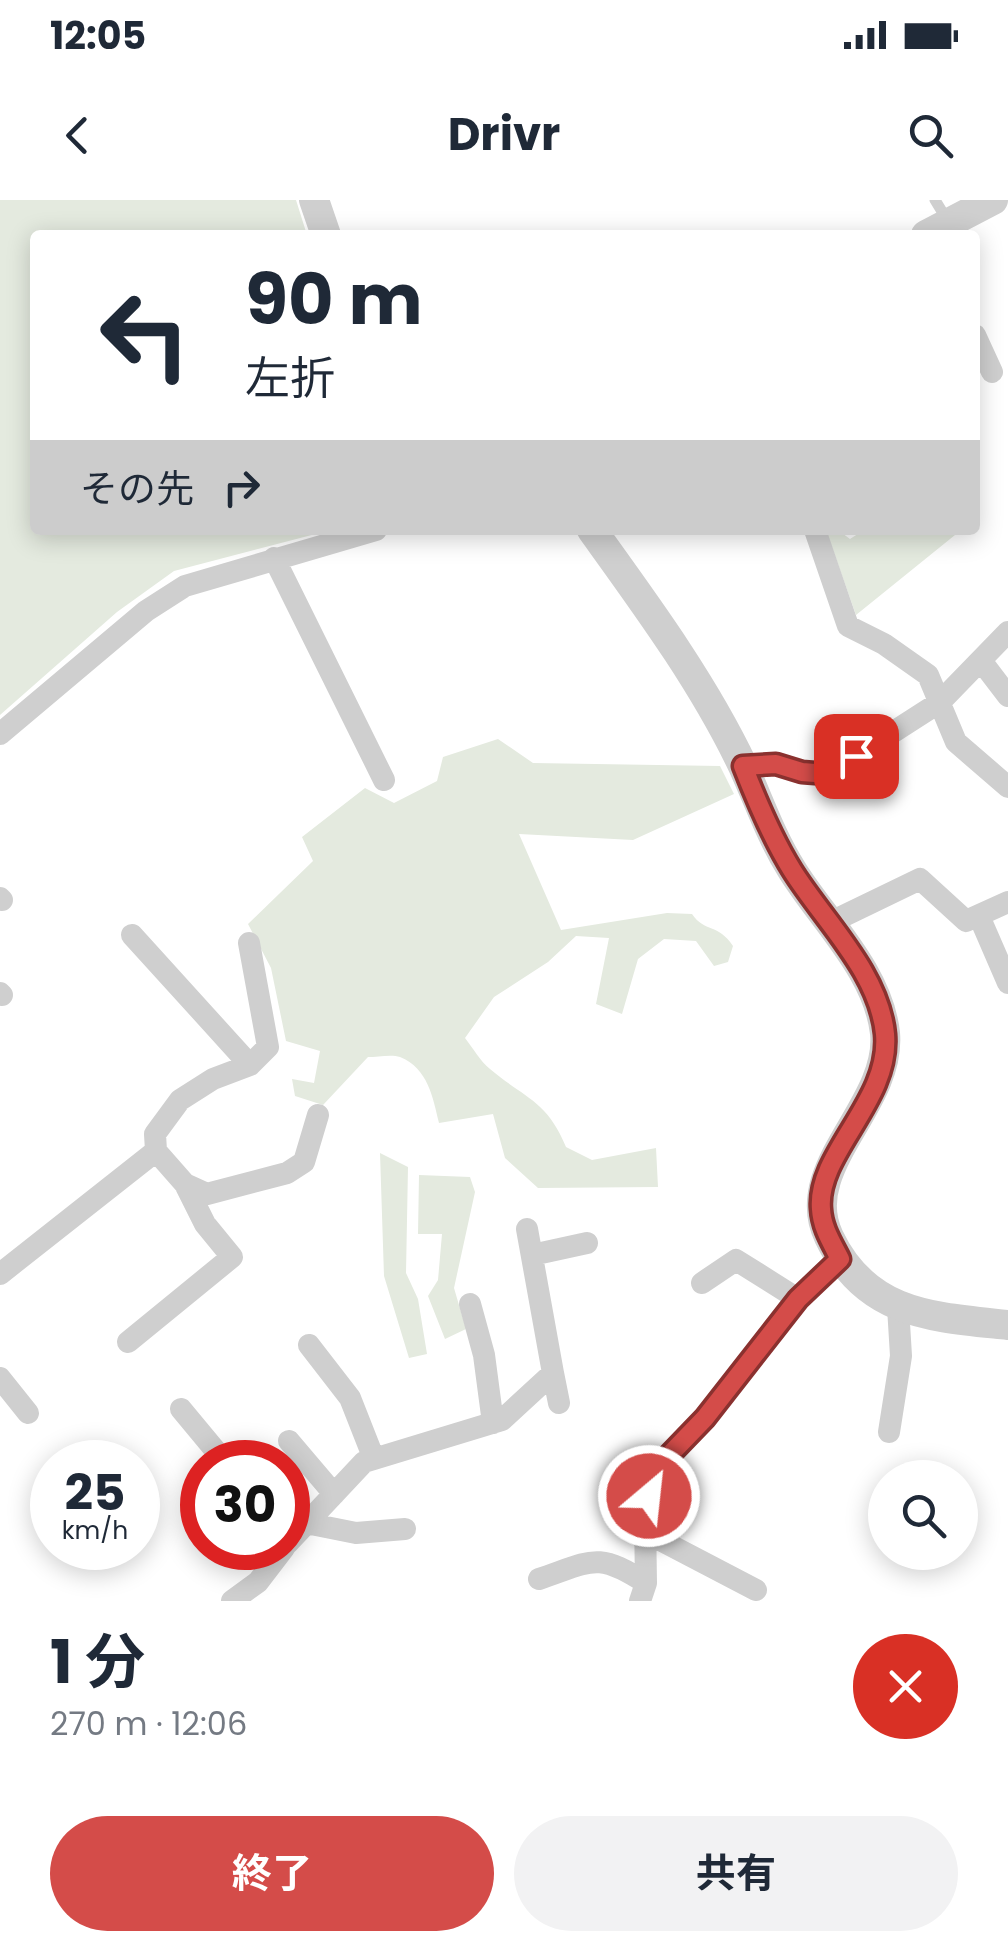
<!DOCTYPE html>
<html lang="ja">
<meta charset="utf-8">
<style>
:root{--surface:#fff;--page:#f2f2f3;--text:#1f2937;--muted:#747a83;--accent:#d44c49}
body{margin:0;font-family:Poppins,"Noto Sans JP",sans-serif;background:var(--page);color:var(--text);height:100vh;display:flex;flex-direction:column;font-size:38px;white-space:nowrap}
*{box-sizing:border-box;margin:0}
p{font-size:32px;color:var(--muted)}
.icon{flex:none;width:55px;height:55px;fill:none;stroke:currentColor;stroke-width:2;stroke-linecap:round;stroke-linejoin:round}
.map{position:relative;height:1401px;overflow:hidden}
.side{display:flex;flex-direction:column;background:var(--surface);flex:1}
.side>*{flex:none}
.guide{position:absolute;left:30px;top:30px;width:950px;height:305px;border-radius:10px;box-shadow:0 5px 25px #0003;background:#fff;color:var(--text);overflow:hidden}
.buttons{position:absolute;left:868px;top:1260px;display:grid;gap:20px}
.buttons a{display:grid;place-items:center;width:110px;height:110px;border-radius:50%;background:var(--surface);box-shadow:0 5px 25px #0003;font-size:50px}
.speed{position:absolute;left:30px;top:1240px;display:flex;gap:20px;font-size:50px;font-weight:700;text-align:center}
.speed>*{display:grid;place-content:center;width:130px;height:130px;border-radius:50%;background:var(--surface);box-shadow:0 5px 25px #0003;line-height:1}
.speed small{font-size:25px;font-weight:400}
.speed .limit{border:15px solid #d22;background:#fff;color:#111}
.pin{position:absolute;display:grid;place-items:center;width:85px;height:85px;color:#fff;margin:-42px;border-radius:20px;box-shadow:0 5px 15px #0006}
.me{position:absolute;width:110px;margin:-55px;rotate:28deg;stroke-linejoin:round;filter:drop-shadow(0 0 8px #0008)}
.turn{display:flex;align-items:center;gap:35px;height:210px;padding:0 50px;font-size:45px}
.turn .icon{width:130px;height:130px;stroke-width:2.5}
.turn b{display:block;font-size:70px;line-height:85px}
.then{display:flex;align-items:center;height:95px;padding:0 50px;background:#0003;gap:20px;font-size:38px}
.round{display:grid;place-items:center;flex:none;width:105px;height:105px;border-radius:52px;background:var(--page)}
.overview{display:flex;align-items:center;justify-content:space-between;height:170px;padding:0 50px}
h1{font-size:60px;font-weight:700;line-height:75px}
.button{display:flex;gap:20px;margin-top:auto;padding:20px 50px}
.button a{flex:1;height:115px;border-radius:60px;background:var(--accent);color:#fff;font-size:40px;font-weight:700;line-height:115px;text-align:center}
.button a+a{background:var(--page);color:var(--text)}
.status{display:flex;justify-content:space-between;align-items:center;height:70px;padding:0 50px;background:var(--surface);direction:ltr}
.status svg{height:28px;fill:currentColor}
header{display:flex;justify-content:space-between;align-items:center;height:130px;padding:0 50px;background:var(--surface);font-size:45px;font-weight:700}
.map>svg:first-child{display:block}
.green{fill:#e4eadf}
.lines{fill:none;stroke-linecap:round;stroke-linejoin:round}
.service{stroke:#cfcfcf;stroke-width:11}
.minor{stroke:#cfcfcf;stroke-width:22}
.tertiary{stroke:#cfcfcf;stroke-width:30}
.route-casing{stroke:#8a312f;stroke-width:25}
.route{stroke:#d44c49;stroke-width:18}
</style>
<div class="status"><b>12:05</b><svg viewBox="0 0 49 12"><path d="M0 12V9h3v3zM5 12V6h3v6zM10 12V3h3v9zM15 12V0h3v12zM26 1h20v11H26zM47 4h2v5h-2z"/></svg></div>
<header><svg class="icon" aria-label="back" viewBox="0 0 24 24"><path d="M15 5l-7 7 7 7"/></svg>Drivr<svg class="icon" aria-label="search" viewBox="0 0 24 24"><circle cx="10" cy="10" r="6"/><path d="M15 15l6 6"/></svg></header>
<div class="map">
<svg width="1008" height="1401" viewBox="0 0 1008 1401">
<rect width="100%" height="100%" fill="#fff"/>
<path class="green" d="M0,0H296L307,35H35V330H331L174,371L117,412L0,515Z
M826,330H838L850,339L864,330H951L955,335L856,415Z
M498,539L533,563L720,566L734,594L633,640L519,634L561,730L667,713L692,714C705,733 718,723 733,746L728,762L714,766L696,741L664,739L638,759L622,814L596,804L609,738L576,736L548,762L494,797L465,838C473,848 480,861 490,869C524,898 547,900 566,947L592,960L656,948L658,987L538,988L505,958L493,914L439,923C433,898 428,868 400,857C392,854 377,857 368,857L323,905L295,896L292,879L314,883L320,851L286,841L271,768L248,724L313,661L302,637L365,588L394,603L437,581L443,557Z
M380,953L408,967L406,1073L418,1099L427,1154L409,1158L384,1076Z
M419,975L470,977L475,992L454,1088L466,1129L445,1139L428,1096L438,1080L442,1034H418Z"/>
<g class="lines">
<path class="service" d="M935,0L949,23"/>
<path class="minor" d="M975,135L992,172
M815,330L848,426L884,444L928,475L956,542L1008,587
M274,358L384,580
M982,462L1008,496
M0,534L146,411L185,386L376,330
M743,566L776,564L803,572L828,574L940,502L1008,432
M0,698L2,700
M979,716L1008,783
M829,723L920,679L966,721L1008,702
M132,735L250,865
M0,793L2,795
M156,951L185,984L207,994L287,973L304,962L318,915
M532,1055L587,1043
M0,1074L156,951L155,934L180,900L213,879L250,865L268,847L249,743
M702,1083L736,1060L798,1099L840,1059
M470,1104L484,1155L493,1223
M128,1142L232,1057L205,1024L185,984
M309,1145L350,1198L374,1259
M553,1173L559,1203
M0,1178L28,1213
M181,1209L225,1262
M889,1232L901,1156L898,1107
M289,1241L334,1294
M306,1323L356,1333L405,1329
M645,1332L756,1390
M288,1343L364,1262L502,1220L553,1173L527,1029
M539,1379C592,1361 597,1351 646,1383
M232,1401L258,1382L284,1348
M640,1401L646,1383L645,1318L653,1272L705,1218L798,1099"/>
<path class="tertiary" d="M314,0L326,35
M926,35L993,0
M592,330C646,405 703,482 743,566C759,601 771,637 792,670C823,720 878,771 885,833C892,906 795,967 829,1037C866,1115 932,1117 1008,1125"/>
</g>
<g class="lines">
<defs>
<path id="route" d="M649,1296L653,1272L705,1218L798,1099L840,1059C832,1043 822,1028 821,1009C816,953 891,901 885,834C879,772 823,720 792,670C772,638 757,602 743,566L776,564L802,572L828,574L856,556"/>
</defs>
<use href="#route" class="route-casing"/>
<use href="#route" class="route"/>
</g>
</svg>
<div class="buttons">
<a><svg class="icon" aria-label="search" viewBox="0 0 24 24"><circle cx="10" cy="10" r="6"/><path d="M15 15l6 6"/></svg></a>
</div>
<div class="speed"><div>25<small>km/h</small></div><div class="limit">30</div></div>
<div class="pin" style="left:856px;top:556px;background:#d93025"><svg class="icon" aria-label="arrive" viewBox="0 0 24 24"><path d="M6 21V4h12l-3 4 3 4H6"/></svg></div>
<svg class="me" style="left:649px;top:1296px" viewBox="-20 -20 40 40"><circle r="17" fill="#d44c49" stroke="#fff" stroke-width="3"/><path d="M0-11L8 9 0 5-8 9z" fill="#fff"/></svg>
<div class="guide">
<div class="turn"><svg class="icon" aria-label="left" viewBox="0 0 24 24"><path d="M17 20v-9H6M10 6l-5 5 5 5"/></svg><div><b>90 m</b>左折</div></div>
<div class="then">その先<svg class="icon" aria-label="right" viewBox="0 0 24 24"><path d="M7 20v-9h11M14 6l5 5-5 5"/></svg></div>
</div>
</div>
<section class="side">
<div class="overview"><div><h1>1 分</h1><p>270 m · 12:06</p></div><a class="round" style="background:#d93025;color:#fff"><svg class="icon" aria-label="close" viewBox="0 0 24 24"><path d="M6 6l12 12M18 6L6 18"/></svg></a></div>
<div class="button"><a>終了</a><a>共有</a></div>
</section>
